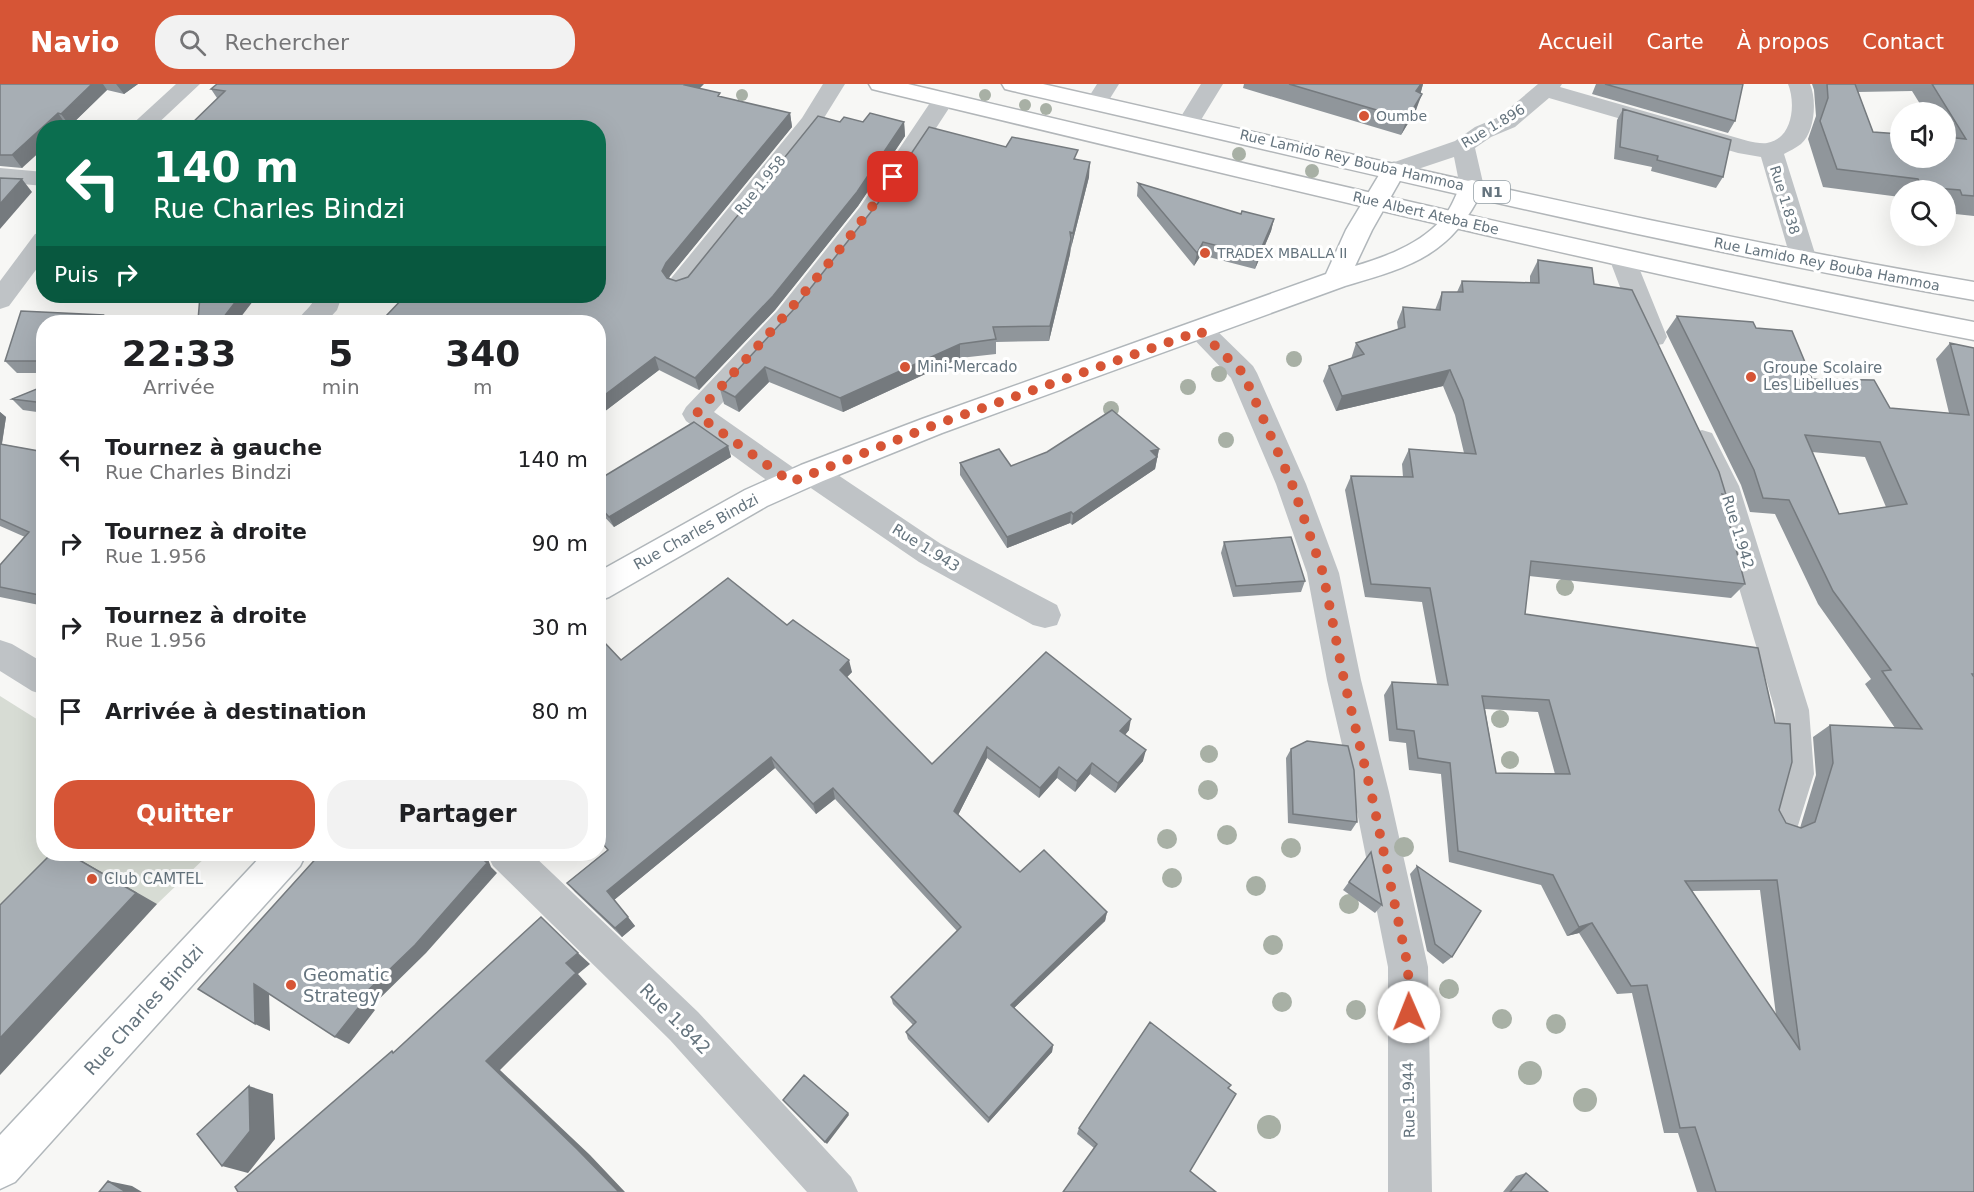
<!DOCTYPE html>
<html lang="fr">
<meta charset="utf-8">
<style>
:root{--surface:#fff;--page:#f2f2f2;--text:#202124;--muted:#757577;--accent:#d65536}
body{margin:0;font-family:"DejaVu Sans",sans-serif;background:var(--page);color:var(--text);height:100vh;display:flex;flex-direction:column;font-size:22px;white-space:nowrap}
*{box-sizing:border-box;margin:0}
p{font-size:20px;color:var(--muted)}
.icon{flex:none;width:33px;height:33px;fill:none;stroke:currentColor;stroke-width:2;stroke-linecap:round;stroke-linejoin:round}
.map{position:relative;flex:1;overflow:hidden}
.panel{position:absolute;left:36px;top:231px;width:570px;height:546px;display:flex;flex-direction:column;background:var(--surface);border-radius:24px;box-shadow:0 6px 24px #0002}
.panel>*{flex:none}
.top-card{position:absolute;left:36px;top:36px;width:570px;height:183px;border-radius:24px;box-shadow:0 6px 24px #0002;background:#0b6e4f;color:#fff;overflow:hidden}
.controls{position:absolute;left:1890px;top:18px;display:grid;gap:12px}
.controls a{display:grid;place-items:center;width:66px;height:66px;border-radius:50%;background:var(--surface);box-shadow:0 6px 24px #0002;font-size:30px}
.pin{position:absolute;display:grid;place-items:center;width:51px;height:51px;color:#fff;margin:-26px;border-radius:12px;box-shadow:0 3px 9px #0006}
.me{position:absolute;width:66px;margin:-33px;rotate:359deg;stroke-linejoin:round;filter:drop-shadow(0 0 4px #0008)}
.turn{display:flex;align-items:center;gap:21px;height:126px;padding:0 18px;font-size:27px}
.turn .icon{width:78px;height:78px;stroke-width:2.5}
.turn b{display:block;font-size:42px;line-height:51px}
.then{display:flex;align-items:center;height:57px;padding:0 18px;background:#0003;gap:12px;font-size:22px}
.eta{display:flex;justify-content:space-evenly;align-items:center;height:102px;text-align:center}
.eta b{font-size:36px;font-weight:800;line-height:42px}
.action{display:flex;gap:12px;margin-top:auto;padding:12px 18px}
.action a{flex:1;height:69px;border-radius:24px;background:var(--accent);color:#fff;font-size:24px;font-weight:800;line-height:69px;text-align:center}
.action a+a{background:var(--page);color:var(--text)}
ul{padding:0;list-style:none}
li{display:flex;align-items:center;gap:18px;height:84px;padding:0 18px}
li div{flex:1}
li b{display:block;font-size:22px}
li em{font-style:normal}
header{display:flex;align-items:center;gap:36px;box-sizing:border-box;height:84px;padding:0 30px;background:var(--accent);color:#fff}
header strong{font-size:28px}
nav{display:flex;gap:33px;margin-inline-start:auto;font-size:21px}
.search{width:420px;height:54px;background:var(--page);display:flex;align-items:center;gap:15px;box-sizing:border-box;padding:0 21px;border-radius:24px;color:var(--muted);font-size:22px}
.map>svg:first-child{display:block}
.green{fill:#d7dcd4}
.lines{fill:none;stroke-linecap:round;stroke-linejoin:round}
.secondary-casing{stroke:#b1b7bb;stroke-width:3}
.highway-casing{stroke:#b2b6b9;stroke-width:3}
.street{fill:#bfc3c6;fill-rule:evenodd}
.secondary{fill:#fff;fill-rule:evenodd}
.highway{fill:#fff;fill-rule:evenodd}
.tree{fill:#a8b0a5}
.wall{fill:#90969b;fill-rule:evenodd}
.shaded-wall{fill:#757a7e}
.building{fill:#a7aeb4;stroke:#757a7e;stroke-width:1.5;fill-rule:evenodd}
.route{stroke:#d65536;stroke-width:10;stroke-dasharray:0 18}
.poi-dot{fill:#d65536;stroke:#fff;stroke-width:2}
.labels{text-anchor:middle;stroke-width:6;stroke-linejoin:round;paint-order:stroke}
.far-poi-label{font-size:14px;fill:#65747e;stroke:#fff;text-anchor:start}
.far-street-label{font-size:14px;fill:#65747e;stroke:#fff}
.shield{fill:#fff;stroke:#939ea5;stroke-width:1.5}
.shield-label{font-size:14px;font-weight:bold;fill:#65747e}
.poi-label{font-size:15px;fill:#65747e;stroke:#fff;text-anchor:start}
.street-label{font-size:15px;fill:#65747e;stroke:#fff}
.near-poi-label{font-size:18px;fill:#65747e;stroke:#fff;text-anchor:start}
.near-street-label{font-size:18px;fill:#65747e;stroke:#fff}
</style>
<header>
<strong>Navio</strong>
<div class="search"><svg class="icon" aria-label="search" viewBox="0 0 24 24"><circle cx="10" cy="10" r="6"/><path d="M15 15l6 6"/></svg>Rechercher</div>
<nav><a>Accueil</a><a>Carte</a><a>À propos</a><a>Contact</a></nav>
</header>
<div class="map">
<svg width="1974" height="1108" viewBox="0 0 1974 1108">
<rect width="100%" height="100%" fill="#f7f7f5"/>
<path class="green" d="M0,612L43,639L44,770H209L157,820L0,991Z"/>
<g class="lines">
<defs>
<path id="secondary" d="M1394,79L1402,81L1406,86L1372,146L1355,182C1389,172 1428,157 1448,127C1454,118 1457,107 1463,98L1472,96L1481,98L1484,103C1452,171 1413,182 1345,202L942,349L823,397L767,422L609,513L598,517V488L745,406L801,381L922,335L1326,190L1346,146L1382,86L1386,81Z
M263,770H306L300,782L15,1098L0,1105V1051Z"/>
<path id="highway" d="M869,0H908C1263,84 1616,169 1974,238V256C1607,184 1244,94 880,7L872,5Z
M1002,0H1043C1352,70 1661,145 1974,198V216C1651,160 1332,80 1013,7L1005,5Z"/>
</defs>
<use href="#secondary" class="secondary-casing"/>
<use href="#highway" class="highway-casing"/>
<path class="street" d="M176,0H200L153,44H128Z
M823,0H845L819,42L690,205L681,208L672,205L668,199L672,193L802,34Z
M1097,0H1119L1104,24L1096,26L1088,24L1085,19Z
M1201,0H1223L1196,44L1188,46L1180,44L1177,39Z
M1538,0H1562L1560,3L1748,57C1753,58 1762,60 1767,59C1793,55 1796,19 1788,0H1810C1817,16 1815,48 1801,60C1796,64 1789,67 1784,70L1817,176L1813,182L1804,184L1795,182L1791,176L1761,73L1738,69L1549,14L1515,43L1491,53L1475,64L1484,103L1481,108L1472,110L1463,108L1460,103L1454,73L1394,93L1386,91L1382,86L1386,81L1455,57L1475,43L1499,33Z
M944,8L952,10L955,15L878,133L795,239L714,328L798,387L801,381L812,378L823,381L941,460L1057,521L1061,531L1057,541L1045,544L1033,541L919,478L805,400L802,406L791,409L780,406L686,337L682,330L686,323L777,227L860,123L936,10Z
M0,84L44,88V102L0,98Z
M44,148V175L9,222L0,225V197L35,150Z
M1622,166L1631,168L1635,174L1667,253L1663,260L1653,262L1643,260L1639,253L1609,174L1613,168Z
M316,212H342L337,226L326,238H297C302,228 312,223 316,212Z
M1200,238L1210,240L1253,282L1257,289L1306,400L1339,489L1361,596L1389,708L1428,883L1432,1108H1388V883L1353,708L1327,596L1307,489L1276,400L1231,294L1186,247L1190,240Z
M1702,346L1712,349L1739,402L1809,626L1814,690L1796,748L1783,753L1770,748L1765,736L1778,690L1775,626L1709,402L1687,357L1692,349Z
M0,556L12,560L44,579V611L32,607L0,587Z
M487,770H532L698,928L851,1093L858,1108H807L670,956L493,782Z"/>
<use href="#secondary" class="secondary"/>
<use href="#highway" class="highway"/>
</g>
<g class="tree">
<circle cx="742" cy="11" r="6"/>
<circle cx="985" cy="11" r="6"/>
<circle cx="1025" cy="21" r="6"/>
<circle cx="1046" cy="25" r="6"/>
<circle cx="1239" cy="70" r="7"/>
<circle cx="1312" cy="87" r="7"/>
<circle cx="1294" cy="275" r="8"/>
<circle cx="1219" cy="290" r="8"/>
<circle cx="1188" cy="303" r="8"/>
<circle cx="1111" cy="325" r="8"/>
<circle cx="1226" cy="356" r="8"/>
<circle cx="1565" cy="503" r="9"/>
<circle cx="1500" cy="635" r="9"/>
<circle cx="1209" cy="670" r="9"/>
<circle cx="1510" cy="676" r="9"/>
<circle cx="1208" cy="706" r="10"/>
<circle cx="1227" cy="751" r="10"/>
<circle cx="1167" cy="755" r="10"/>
<circle cx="1404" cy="763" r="10"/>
<circle cx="1291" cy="764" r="10"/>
<circle cx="1172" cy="794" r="10"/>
<circle cx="1256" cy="802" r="10"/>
<circle cx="1349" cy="820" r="10"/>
<circle cx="1273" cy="861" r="10"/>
<circle cx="1449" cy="905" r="10"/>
<circle cx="1282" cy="918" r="10"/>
<circle cx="1356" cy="926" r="10"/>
<circle cx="1502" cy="935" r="10"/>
<circle cx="1556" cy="940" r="10"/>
<circle cx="1530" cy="989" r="12"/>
<circle cx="1585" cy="1016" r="12"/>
<circle cx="1269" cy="1043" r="12"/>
</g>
<path class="wall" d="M0,0H138L124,10L107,6L70,42H67L66,44H44L22,84L0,82Z
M1244,0H1423L1416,26L1401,51L1243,4Z
M1596,0H1743L1735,37L1728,49L1592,10Z
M1812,0H1974V132L1946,129V106H1900V113L1823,103L1808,55L1816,32L1814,6ZM1912,7L1925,28H1946V74L1873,48L1858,8Z
M699,4L720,13L790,29L792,43L670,192L669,194L676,197L688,193L840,38H904L905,52L858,122L775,226L699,306L659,286L600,331L598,330V238H388L385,233L598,212L217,14L211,5Z
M1623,25L1723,93L1716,104L1651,87L1652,83L1614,75L1617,36Z
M1006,63L1077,75L1089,93L1071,164L1070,170L1049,257L996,258V270L960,274L843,328L769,298L739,328L724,320L720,305Z
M1138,99L1241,130L1274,135L1271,147L1255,185L1201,171L1194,182L1137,112Z
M1538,176L1594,200L1726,411L1723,414L1745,500L1731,514L1529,492L1525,530L1779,726L1786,739L1800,744L1816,691L1813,653L1830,641L1895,644L1865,600L1871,595L1818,520L1775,430L1750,428L1741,401L1666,248L1677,232L1756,244L1812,295L1890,324L1949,329L1936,275L1950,259L1974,264V1108H1697L1678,1049H1664L1632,909L1617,910L1579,849L1567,852L1541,801L1449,778L1441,690L1409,686L1406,659L1389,657L1384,611L1392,598L1437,600L1422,518L1365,513L1345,406L1351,392L1403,393L1402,380L1409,365L1464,369L1455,331L1443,302L1336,327L1323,297L1329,282L1351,275L1356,259L1398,245L1397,238L1403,223L1435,226L1442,208H1457L1462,197L1530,198V192ZM1812,368L1865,373L1886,423L1839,430ZM1485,625L1538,628L1555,690L1496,689ZM1760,806L1776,931L1692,807Z
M21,227L103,231L109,238H44V289H17L5,277Z
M44,302V329L23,326L12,315Z
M0,328L6,333L2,360L44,368V522L0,513V481L25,453L0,442Z
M728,362L731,373L614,443L598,426V396Z
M1159,365L1155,385L1072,441L1070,439L1007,464L960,391V379L1011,382Z
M1224,458L1305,497L1301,508L1233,513L1221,469Z
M787,541L852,588L847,593L932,680L1046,568L1129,646L1125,651L1143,677L1115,709L1090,690L1075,708L1057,694L1039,714L987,674L958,731L1020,788L1107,828L1105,837L1014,924L1053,961L1052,968L988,1039L908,955L906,948L913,941L893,920L891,913L957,847L835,715L816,730L775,684L614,816L635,842L622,853L575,808L567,799L607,766L621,576Z
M1291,665L1357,738L1351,747L1288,739L1286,674Z
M1371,768L1382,821L1375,829L1343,806Z
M1417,782L1452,873L1443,880L1427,867L1410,790Z
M1228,1004L1190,1087L1094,1064L1077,1050L1079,1044Z
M1526,1089L1548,1108H1503L1516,1092Z"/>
<path class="shaded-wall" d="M92,0H103L107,6L70,42L61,30Z
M116,0H138L124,10Z
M687,0H704L689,15L685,1Z
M1421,0H1423L1420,11L1416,7Z
M1422,10L1416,26L1401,51L1407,35Z
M58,29L67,42L66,44H44V64L22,84L12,71Z
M790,29L792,43L670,192L666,200L662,187L666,179Z
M904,38L905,52L858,122L775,226L699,306L695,294Z
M1090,78L1089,93L1071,164L1073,149Z
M22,95L32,108L0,145V120Z
M1274,135L1271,147L1255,185L1258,172Z
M1071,155L1070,170L1049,257L1050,242Z
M1203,158L1201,171L1194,182L1197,169Z
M240,212H257L237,238H220Z
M103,231L109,238H96Z
M960,260V274L843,328L840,314Z
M655,273L659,286L600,331L598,328V316Z
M765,283L769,298L739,328L735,313Z
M1450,286L1443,302L1336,327L1342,312Z
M0,328L6,333L0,371Z
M728,362L731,373L614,443L609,433Z
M1159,365L1155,385L1072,441L1073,430L1151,367Z
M1071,428L1070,439L1007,464V453Z
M849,576L852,588L842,598L840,586Z
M1131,635L1129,646L1118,659L1120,647Z
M987,663V674L955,737L954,727Z
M1146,666L1143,677L1115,709L1118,699Z
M771,673L775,684L614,816L607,807Z
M1092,679L1090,690L1075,708L1077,697Z
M1059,683L1057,694L1039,714L1040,704Z
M833,704L835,715L816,730L813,720Z
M70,770L157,820L0,991V954Z
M480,770H486L491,783L481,773Z
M487,779L497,789L426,869L371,923L375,926L349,960L335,953L358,916Z
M1107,828L1105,837L1010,928L1011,921Z
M628,833L635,842L622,853L615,844Z
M1592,839L1579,849L1567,852L1579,843Z
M578,869L590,880L578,890L587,900L500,986L590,1071L625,1108H619L486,977L566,879Z
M254,900L269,907L270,947L255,940Z
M1053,961L1052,968L988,1039L989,1034Z
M249,1002L273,1010L275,1055L248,1089L222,1082Z
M848,1029L849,1031L827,1060L825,1058Z
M108,1097L132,1102L142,1108H126Z"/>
<path class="building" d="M0,0H92L61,30L58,29L12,71H0Z
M217,0H687L685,1L720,9L718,12L790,29L666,179L662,187L667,194L676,197L688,193L818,32L840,38L844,33L863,38L870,29L904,38L857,108L773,212L695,294L655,273L598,316V238H407L385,233L405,212H598V44H187L225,7L211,5Z
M1289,0H1421L1416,7L1422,10L1407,35Z
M1605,0H1743L1735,37Z
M1827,0H1855L1873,48L1900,50V74H1946V53L1966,55L1932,0H1974V112L1962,111L1960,106L1922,103L1918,95L1837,85L1820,37L1828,14Z
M1623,25L1731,56L1723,93L1657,76L1658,72L1620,63Z
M929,43L1006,63L1012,53L1078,66L1074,75L1090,78L1073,149L1070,148L1071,155L1050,242L993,243L996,255L960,260L840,314L765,283L735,313L720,305L794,225L878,119Z
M0,94L22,95L0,120Z
M1138,99L1241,130L1242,127L1274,135L1258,172L1203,158L1197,169Z
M1538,176L1592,184L1594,200L1632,206L1719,388L1726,411L1722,410L1745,500L1531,477L1525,530L1758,564L1775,639L1790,640L1792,678L1779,726L1786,739L1801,744L1815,738L1833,679L1830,641L1922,645L1882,587L1891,586L1833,507L1789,416L1763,414L1754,386L1677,232L1753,238L1756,244L1792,247L1812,295L1874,296L1890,324L1969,331L1950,259L1974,264V590H1972L1974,593V1108H1716L1695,1043L1680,1044L1647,901L1631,902L1592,839L1579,843L1553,791L1458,767L1450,679L1418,674L1414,647L1397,645L1392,598L1448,601L1430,504L1371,500L1351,392L1413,393L1409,365L1476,370L1463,316L1450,286L1342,312L1329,282L1364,270L1356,259L1405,243L1403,223L1440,226L1442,208H1463L1462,197L1539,199ZM1805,351L1880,358L1907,420L1839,430ZM1482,612L1549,616L1570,690L1496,689ZM1777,796L1800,966L1685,797Z
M200,212H240L220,238H113L123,232L198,236Z
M21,227L103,231L96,238H44V277H5Z
M44,302V319L12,315Z
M1112,326L1159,365L1151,367L1157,373L1073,430L1071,428L1007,453L960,379L999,365L1011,382L1047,368Z
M694,338L728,362L609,433L598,421V396Z
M0,360L44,368V512L0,503V481L29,448L0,435Z
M1291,453L1305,497L1236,502L1224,458Z
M728,494L787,541L793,536L849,576L840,586L932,680L1046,568L1131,635L1120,647L1146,666L1118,699L1092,679L1077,697L1059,683L1040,704L987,663L954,727L1020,788L1044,766L1107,828L1011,921L1053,961L989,1034L906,948L916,938L891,913L961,843L833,704L813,720L771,673L607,807L628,833L615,844L567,799L608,766L598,754V562L604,558L621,576Z
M1307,657L1348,662L1354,686L1357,738L1293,730L1291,665Z
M1371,768L1382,821L1349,798Z
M51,770H69L136,809L0,954V821Z
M320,770H480L481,773L487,779L415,861L358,916L362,919L335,953L254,900L255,940L198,905Z
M1417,782L1481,827L1452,873L1435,860Z
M541,833L578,869L566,879L576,889L486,977L577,1065L619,1108H238L235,1103L392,967L393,969Z
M1150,938L1231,1001L1228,1004L1236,1010L1190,1087L1216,1108H1063L1097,1060L1079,1044Z
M804,991L848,1029L825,1058L783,1016Z
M249,1002L250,1047L222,1082L197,1050Z
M1526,1089L1548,1108H1510Z
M108,1097L126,1108H99Z"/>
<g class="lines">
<path class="route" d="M893,93C835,178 766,254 696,330L791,398L932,342L1200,247L1243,289L1292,400L1323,489L1344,596L1371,708L1408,883L1409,928"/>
</g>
<g class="poi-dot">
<circle cx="1364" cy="32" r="6"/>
<circle cx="1205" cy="169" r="6"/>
<circle cx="905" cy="283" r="6"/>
<circle cx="1751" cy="293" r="6"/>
<circle cx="92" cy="795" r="6"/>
<circle cx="291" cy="901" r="6"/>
</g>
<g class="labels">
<g class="far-poi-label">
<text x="1376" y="37">Oumbe</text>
<text x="1217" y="174">TRADEX MBALLA II</text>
</g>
<g class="far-street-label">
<text transform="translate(1493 42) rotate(-31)" y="5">Rue 1.896</text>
<text transform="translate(1352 76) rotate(13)" y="5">Rue Lamido Rey Bouba Hammoa</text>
<text transform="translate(760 101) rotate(-51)" y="5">Rue 1.958</text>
<text transform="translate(1785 116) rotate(73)" y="5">Rue 1.838</text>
<text transform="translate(1426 129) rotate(13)" y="5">Rue Albert Ateba Ebe</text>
<text transform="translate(1827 180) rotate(11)" y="5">Rue Lamido Rey Bouba Hammoa</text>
</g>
<rect class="shield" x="1474" y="97" width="36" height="22" rx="4.5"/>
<g class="shield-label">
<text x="1492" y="113">N1</text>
</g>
<g class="poi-label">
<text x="917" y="288">Mini-Mercado</text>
<text x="1763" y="289">Groupe Scolaire<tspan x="1763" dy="17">Les Libellues</tspan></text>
<text x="104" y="800">Club CAMTEL</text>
</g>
<g class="street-label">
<text transform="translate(696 448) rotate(-29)" y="5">Rue Charles Bindzi</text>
<text transform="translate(1738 448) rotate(73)" y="5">Rue 1.942</text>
<text transform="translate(926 464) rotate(32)" y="5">Rue 1.943</text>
<text transform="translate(1409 1016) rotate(-91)" y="5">Rue 1.944</text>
</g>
<g class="near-poi-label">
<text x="303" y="897">Geomatic<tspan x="303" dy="21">Strategy</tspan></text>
</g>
<g class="near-street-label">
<text transform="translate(144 926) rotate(-48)" y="6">Rue Charles Bindzi</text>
<text transform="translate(675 935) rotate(45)" y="6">Rue 1.842</text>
</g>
</g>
</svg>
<div class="controls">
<a><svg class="icon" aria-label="sound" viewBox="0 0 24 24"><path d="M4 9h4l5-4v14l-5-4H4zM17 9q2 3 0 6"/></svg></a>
<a><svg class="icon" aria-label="search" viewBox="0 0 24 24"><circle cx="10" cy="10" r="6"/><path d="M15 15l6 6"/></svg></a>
</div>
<div class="pin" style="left:893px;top:93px;background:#d93025"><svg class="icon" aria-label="arrive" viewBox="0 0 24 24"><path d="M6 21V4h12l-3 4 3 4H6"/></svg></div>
<svg class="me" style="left:1409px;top:928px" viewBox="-20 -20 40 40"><circle r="19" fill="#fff"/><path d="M0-13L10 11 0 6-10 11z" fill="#d65536"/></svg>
<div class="top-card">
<div class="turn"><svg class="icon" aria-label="left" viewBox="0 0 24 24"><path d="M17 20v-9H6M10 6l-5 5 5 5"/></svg><div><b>140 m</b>Rue Charles Bindzi</div></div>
<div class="then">Puis<svg class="icon" aria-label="right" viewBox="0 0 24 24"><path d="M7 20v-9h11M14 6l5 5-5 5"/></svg></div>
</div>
<section class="panel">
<div class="eta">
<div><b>22:33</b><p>Arrivée</p></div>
<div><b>5</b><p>min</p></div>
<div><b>340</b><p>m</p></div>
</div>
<ul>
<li><svg class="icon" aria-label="left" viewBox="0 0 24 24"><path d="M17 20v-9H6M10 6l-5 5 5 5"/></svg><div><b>Tournez à gauche</b><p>Rue Charles Bindzi</p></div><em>140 m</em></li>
<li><svg class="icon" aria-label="right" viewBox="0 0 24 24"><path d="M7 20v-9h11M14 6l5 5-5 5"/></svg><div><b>Tournez à droite</b><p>Rue 1.956</p></div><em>90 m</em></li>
<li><svg class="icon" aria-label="right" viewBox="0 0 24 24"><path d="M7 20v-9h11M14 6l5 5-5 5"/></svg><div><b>Tournez à droite</b><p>Rue 1.956</p></div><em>30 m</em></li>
<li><svg class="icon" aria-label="arrive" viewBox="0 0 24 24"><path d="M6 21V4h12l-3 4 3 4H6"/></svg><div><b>Arrivée à destination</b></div><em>80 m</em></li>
</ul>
<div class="action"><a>Quitter</a><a>Partager</a></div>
</section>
</div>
